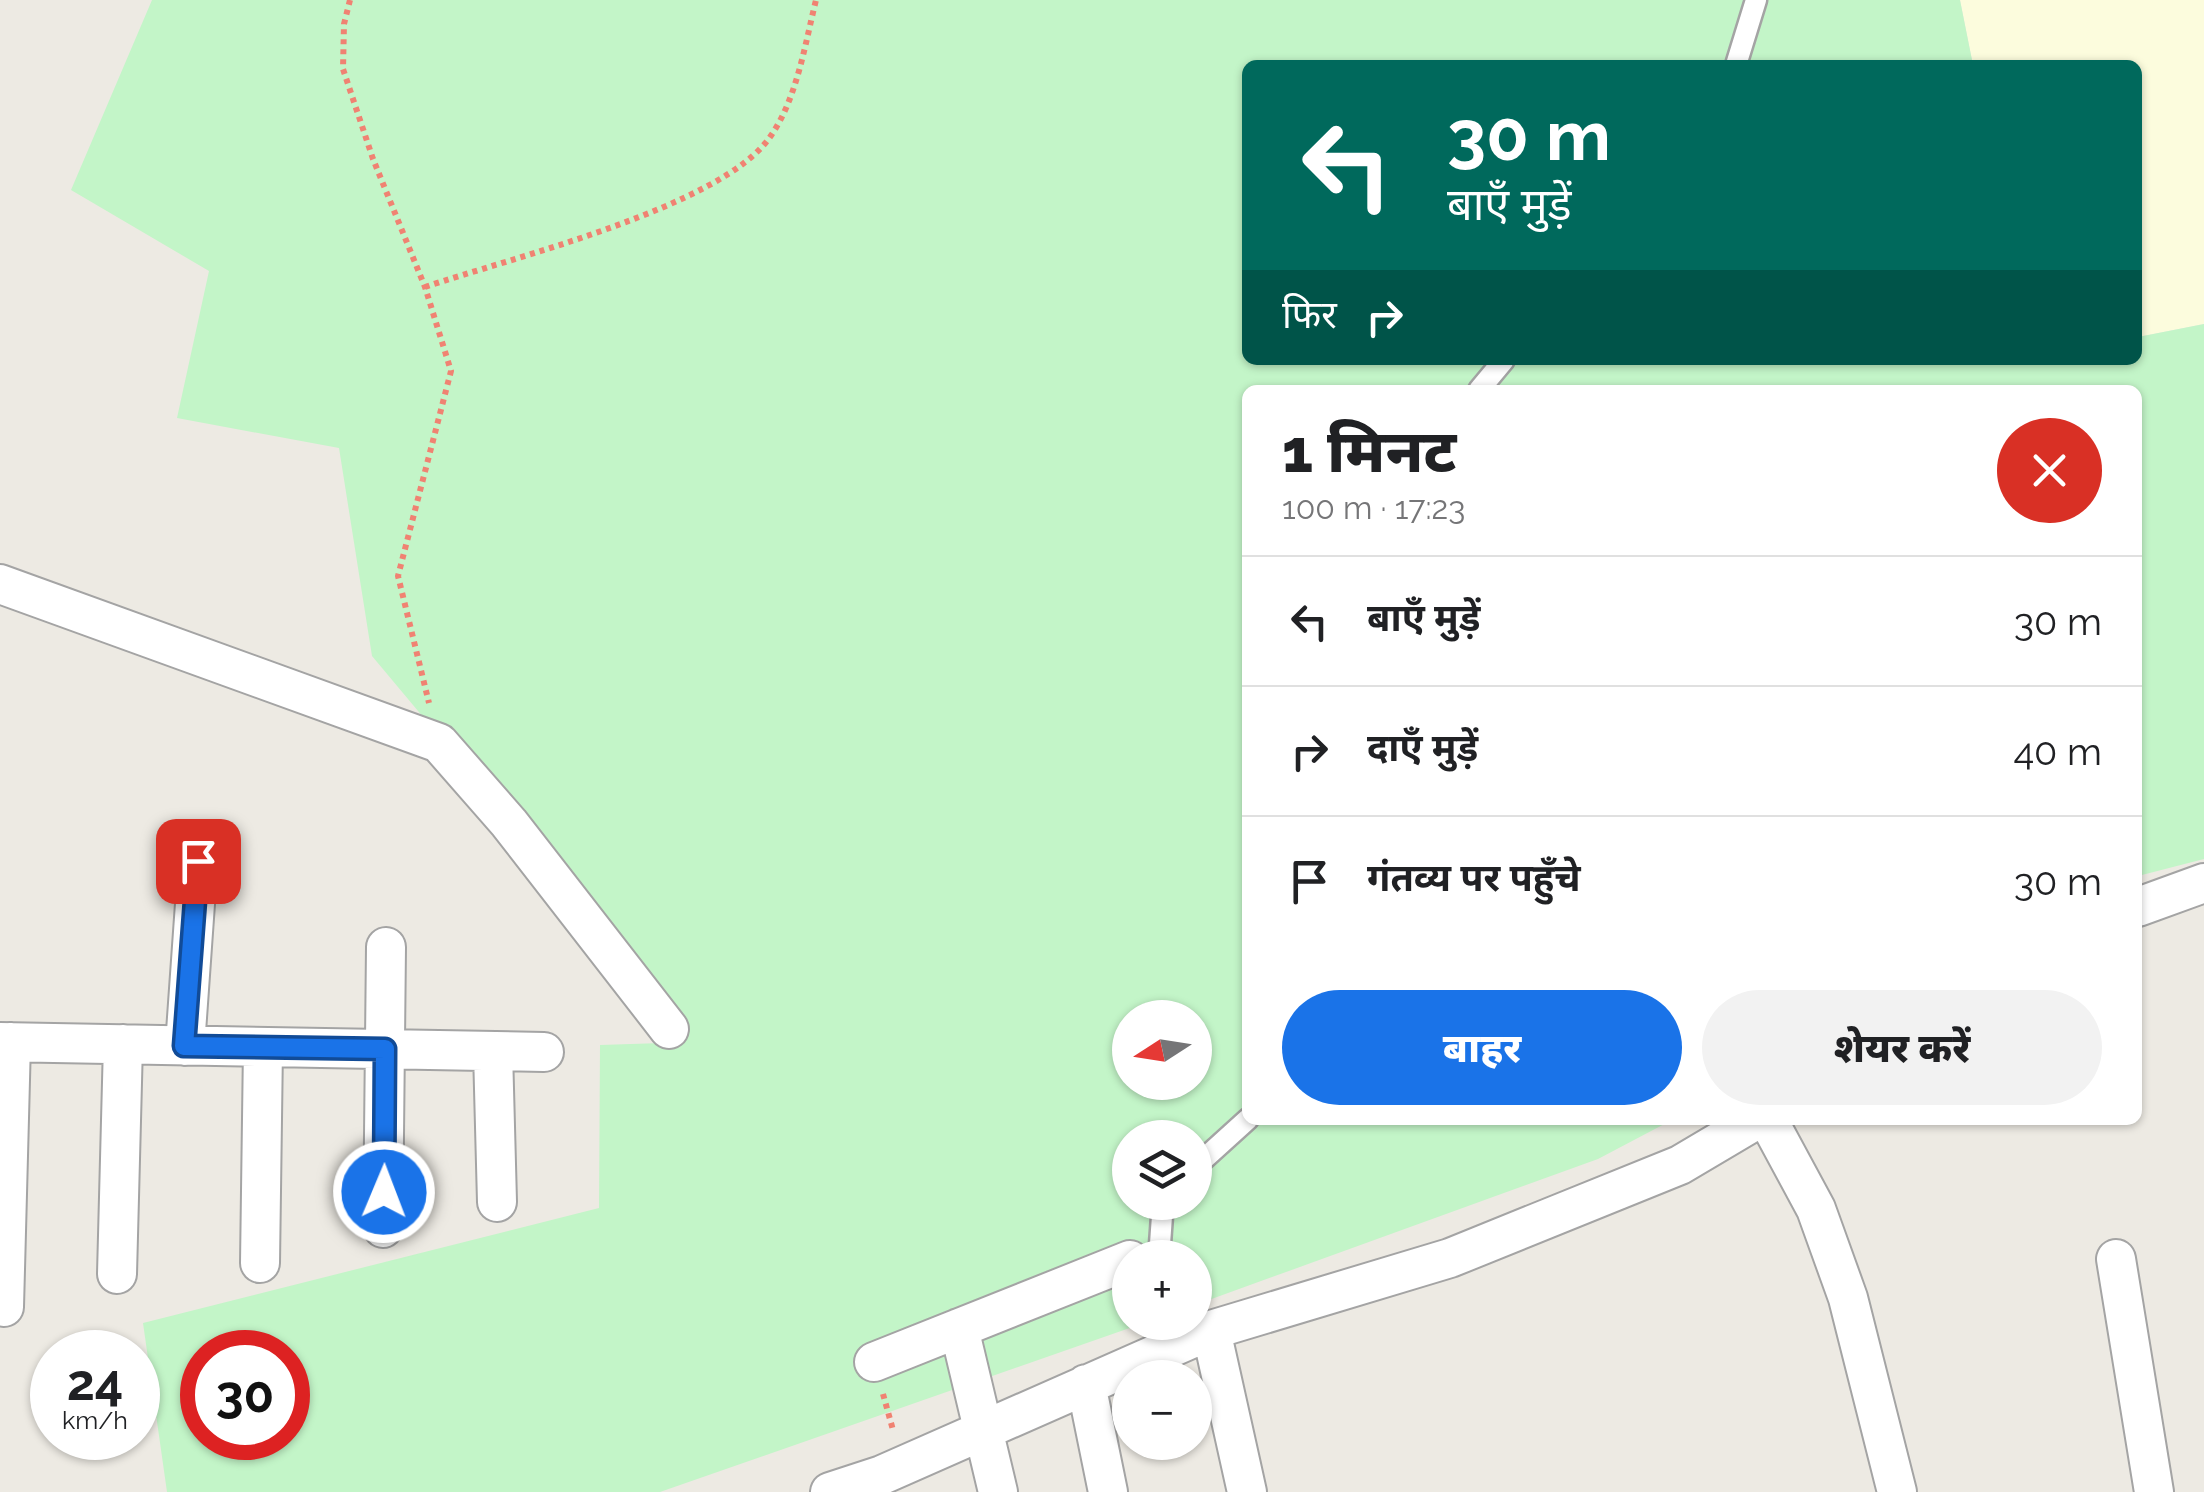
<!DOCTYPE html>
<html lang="hi">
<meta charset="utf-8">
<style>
:root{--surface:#fff;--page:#f2f2f2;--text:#202124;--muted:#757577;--line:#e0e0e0;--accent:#1a73e8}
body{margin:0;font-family:Raleway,"Noto Sans Devanagari",sans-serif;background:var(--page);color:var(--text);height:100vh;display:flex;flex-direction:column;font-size:38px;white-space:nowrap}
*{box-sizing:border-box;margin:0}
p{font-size:32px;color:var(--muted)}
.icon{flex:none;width:55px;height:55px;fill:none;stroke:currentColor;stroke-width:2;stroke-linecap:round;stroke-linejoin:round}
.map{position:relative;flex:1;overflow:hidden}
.panel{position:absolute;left:1242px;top:385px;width:900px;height:740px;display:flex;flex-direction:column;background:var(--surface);border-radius:15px;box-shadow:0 2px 8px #0004}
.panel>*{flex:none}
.top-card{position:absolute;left:1242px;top:60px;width:900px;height:305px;border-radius:15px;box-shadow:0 2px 8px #0004;background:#00695c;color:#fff;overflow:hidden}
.needle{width:65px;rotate:258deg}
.tools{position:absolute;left:1112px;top:1000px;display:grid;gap:20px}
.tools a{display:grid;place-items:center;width:100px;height:100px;border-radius:50%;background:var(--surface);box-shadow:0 2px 8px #0004;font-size:50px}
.speed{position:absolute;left:30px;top:1330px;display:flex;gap:20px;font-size:50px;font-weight:700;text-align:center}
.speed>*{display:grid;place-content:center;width:130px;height:130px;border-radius:50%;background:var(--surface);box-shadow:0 2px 8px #0004;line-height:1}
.speed small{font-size:25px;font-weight:400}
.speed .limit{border:15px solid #d22;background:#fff;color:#111}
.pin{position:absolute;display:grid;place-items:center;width:85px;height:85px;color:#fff;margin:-42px;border-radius:20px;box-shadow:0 5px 15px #0006}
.me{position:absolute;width:110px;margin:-55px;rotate:1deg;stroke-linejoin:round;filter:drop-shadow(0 0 8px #0008)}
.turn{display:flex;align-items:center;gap:35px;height:210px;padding:0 40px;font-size:45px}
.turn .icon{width:130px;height:130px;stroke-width:2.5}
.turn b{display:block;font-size:70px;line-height:85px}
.then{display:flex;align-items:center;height:95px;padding:0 40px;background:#0003;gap:20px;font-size:38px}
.round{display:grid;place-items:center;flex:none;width:105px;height:105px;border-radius:52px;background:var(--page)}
.summary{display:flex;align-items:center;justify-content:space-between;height:170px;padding:0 40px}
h1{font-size:60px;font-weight:800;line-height:75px}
.cta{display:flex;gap:20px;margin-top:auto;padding:20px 40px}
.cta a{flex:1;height:115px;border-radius:60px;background:var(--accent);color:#fff;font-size:40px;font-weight:800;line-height:115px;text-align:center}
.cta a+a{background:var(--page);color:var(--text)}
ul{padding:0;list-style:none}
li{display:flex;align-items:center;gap:30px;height:130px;padding:0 40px;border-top:2px solid var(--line)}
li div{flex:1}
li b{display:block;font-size:38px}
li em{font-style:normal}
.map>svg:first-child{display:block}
.education{fill:#fcfcdd}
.park{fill:#c3f5c8;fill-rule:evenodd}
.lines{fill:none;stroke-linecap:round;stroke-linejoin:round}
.service-casing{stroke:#a4a4a4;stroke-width:25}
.minor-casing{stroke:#a4a4a4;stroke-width:42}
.path{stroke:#f08272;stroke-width:6;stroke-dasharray:5 5;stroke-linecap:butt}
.service{stroke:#fff;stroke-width:20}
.minor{stroke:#fff;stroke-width:38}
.route-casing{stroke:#114b97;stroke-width:25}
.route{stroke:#1a73e8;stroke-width:18}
</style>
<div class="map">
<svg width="2204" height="1492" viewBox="0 0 2204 1492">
<rect width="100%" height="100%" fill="#edeae3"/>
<path class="education" d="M1960,0H2204V324L2138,337V65H1973Z"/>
<path class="park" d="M152,0H1960L1973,65H1248V360H2138V337L2204,324V859L2138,876V390H1248V1120H1672L1598,1159L1195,1305V1258H1130V1322L1144,1323L660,1492H167L143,1323L599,1208L600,1045L662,1043L629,963L372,656L339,448L177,418L209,271L71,190ZM1130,1018H1195V1082H1130ZM1130,1138H1195V1202H1130ZM202,1352H288V1438H202Z"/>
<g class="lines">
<defs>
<path id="service" d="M1736,65L1756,0
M1479,390L1504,360
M1195,1167L1248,1119
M1159,1258L1163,1202"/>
<path id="minor" d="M0,584L439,743L509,823L669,1029
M2138,907L2204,883
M0,1042L544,1052
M185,1046L198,861
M493,1051L497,1202
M1768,1120L1816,1209L1848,1298L1897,1492
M383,1228L386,947
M2116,1259L2154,1492
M260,1263L263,1047
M117,1274L123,1044
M4,1307L11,1042
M959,1328L998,1492
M1211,1330L1247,1492
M874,1362L1130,1260
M1086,1384L1108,1492
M830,1492L882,1475L1211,1330L1450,1258L1680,1165L1756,1120"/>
</defs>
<use href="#service" class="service-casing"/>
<use href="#minor" class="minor-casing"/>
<path class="path" d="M350,0L344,24L343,69L373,159L425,287L451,371L398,576L429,703
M425,287C510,258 722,207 770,137C797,99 805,44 816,0
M883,1394L893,1430"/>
<use href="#service" class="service"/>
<use href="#minor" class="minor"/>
</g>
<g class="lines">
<defs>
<path id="route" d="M198,861L184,1046L385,1049L384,1192"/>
</defs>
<use href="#route" class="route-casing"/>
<use href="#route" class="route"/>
</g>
</svg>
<div class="tools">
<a><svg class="needle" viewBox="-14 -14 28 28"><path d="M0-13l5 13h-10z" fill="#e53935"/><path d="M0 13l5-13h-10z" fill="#757577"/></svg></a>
<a><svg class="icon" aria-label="layers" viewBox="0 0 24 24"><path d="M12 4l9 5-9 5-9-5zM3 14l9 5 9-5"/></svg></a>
<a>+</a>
<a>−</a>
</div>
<div class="speed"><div>24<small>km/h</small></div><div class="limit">30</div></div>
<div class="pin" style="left:198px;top:861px;background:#d93025"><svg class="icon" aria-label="arrive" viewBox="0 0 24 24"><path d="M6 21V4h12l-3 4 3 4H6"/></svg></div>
<svg class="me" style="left:384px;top:1192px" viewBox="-20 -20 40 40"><circle r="17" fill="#1a73e8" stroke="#fff" stroke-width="3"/><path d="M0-11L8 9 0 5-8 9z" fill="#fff"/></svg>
<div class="top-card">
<div class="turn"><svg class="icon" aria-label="left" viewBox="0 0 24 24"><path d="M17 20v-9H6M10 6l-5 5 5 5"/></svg><div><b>30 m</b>बाएँ मुड़ें</div></div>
<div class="then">फिर<svg class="icon" aria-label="right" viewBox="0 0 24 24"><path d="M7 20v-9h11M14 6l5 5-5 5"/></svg></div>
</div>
<section class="panel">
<div class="summary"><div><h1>1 मिनट</h1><p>100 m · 17:23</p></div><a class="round" style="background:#d93025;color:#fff"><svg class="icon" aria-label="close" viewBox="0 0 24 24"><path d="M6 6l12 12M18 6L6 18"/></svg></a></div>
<ul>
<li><svg class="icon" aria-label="left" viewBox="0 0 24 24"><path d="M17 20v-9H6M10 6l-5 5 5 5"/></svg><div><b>बाएँ मुड़ें</b></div><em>30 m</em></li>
<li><svg class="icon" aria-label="right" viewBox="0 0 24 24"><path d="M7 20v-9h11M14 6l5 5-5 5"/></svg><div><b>दाएँ मुड़ें</b></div><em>40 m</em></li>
<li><svg class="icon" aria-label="arrive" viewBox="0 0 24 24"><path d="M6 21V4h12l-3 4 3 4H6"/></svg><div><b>गंतव्य पर पहुँचे</b></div><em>30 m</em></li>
</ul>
<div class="cta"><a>बाहर</a><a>शेयर करें</a></div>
</section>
</div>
